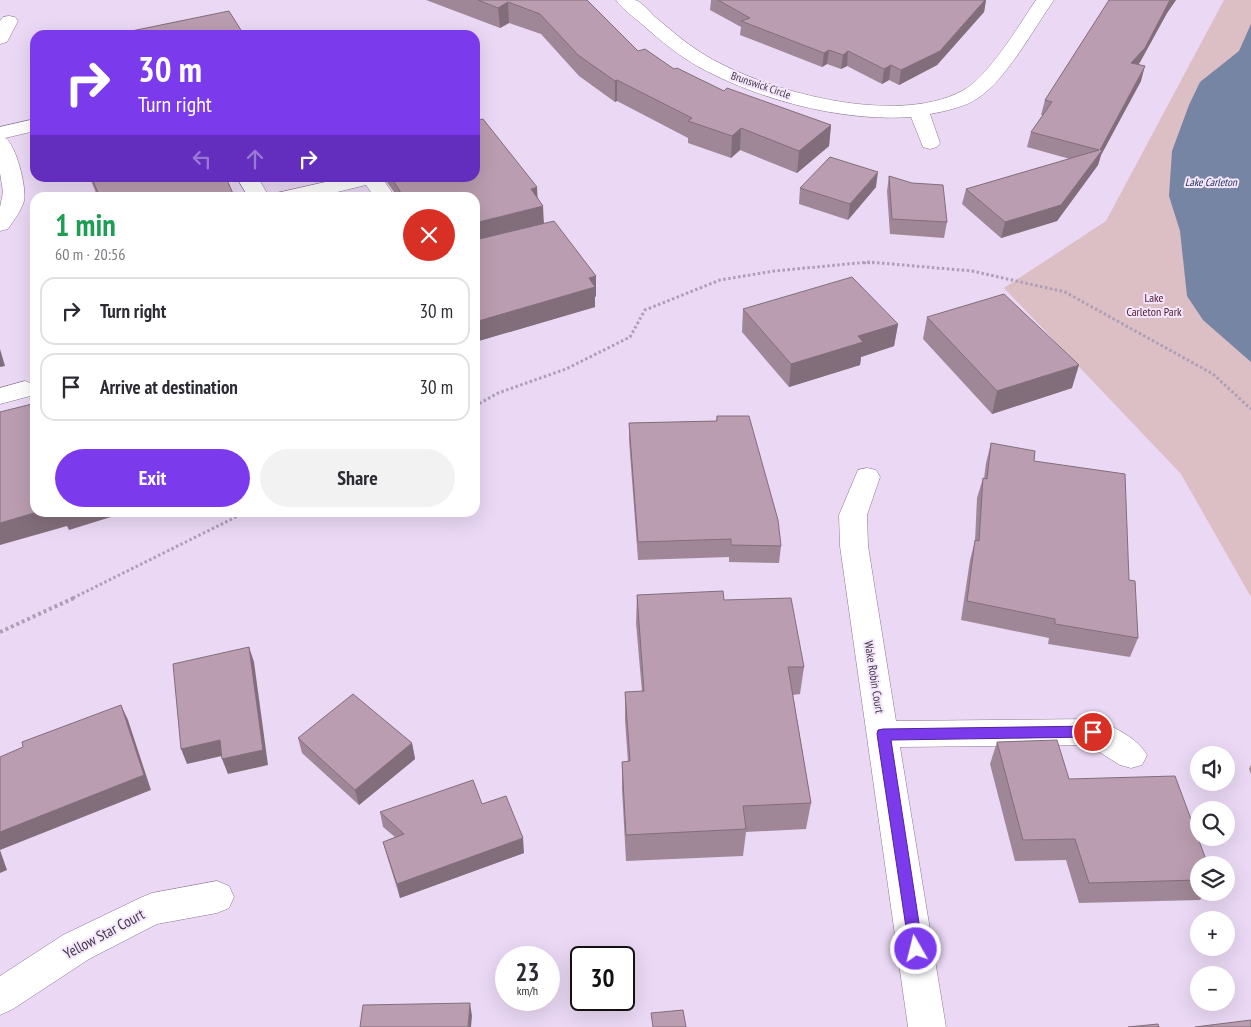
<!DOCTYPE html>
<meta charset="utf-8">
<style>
:root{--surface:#fff;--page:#f2f2f3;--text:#2b2b33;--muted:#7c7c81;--line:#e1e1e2;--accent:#7c3aed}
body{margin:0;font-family:"PT Sans Narrow",sans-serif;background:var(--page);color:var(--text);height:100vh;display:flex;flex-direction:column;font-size:19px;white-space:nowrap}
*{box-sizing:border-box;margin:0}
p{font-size:16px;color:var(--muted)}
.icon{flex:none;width:28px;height:28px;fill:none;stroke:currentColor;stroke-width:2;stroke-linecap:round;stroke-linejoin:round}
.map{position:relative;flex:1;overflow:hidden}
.panel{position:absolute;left:30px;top:192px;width:450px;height:325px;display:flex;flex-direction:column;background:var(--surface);border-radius:15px;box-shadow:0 5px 20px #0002}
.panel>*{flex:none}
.banner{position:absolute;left:30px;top:30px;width:450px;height:152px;border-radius:15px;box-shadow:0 5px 20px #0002;background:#7c3aed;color:#fff;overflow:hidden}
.fabs{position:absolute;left:1190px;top:746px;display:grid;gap:10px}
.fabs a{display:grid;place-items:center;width:45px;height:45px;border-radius:50%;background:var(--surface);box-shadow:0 5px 20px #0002;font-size:25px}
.speed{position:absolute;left:495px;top:946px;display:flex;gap:10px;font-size:25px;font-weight:700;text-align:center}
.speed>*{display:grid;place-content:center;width:65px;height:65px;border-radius:50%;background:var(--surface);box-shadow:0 5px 20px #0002;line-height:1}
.speed small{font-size:12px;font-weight:400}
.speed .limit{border:2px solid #111;border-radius:8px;background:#fff;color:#111}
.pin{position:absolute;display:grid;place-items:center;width:42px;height:42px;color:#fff;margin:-21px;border:2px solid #fff;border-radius:50%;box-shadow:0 1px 5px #0007}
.me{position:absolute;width:55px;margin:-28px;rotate:352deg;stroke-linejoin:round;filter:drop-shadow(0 0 4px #0008)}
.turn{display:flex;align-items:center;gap:18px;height:105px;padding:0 25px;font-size:22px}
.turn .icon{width:65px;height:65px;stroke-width:2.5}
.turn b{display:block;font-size:35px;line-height:42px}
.lanes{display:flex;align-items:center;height:48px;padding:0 25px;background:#0003;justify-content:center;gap:25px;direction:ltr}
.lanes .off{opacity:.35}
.round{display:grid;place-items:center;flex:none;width:52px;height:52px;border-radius:26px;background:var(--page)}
.headline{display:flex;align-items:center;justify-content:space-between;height:85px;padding:0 25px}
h1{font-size:30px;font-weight:700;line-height:38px;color:#1e9e55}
.primary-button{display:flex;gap:10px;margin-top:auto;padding:10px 25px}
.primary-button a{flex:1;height:58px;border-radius:30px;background:var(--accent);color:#fff;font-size:20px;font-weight:700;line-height:58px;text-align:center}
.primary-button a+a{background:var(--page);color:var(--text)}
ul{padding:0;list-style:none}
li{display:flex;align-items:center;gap:15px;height:68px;margin:0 10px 8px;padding:0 15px;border:2px solid var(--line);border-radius:15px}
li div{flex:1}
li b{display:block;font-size:19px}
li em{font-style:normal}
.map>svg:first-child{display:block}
.green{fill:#dcbec5}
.water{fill:#7785a5}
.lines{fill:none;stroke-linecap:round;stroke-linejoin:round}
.minor-casing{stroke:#897891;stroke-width:1}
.path-far2{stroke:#ad9fb5;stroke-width:2.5;stroke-dasharray:2 2;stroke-linecap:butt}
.path-far1{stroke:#ad9fb5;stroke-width:3;stroke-dasharray:2.5 2.5;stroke-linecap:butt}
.path{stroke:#ad9fb5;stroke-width:4;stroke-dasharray:3 3;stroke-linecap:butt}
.minor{fill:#fff;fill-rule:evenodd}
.wall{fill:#a08797}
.shaded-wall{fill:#826e7b}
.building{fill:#ba9db0;stroke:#826e7b}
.route{fill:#7c3aed;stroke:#51269a}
.labels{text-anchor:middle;stroke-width:4;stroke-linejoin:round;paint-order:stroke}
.far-street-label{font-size:11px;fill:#403944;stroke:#f5e6fd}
.far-water-label{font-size:11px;font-style:italic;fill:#1e2f5a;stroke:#f5e6fd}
.park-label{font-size:12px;fill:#4e192b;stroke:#f5e6fd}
.street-label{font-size:12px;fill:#403944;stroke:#f5e6fd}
.near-street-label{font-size:15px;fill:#403944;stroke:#f5e6fd}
</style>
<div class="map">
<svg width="1251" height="1027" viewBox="0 0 1251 1027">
<rect width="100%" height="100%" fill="#ead8f4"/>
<path class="green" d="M1224,0H1251V597L1181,474L1004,288L1106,221Z"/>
<path class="water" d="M1251,24V362L1203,320L1187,296L1180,231L1169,196L1172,151L1189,105L1200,82L1239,51Z"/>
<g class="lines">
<defs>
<path id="minor" d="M616,0C622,0 630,0 635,0C642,2 650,12 655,17C670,29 684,42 700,52C761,91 895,127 962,91C988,78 1019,25 1036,0H1054C1034,28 1006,80 978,98C965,107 946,111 930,114L940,143L937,147L930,149L923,147L911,117C843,122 759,100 699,67C679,56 661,41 644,26C635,18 623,10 616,0Z
M9,16L15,17L18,21L7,42L0,44V21L3,17Z
M35,119V131L5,138C16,144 27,188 24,201C21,211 14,220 8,229L0,231V207L3,192L0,173V127Z
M237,178H258L270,198H249Z
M343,178H382L396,198H375L366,185L313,198H275L277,193Z
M25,381L35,385L34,395L0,404V388Z
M867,468L876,470L880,477L867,515L868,546L896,721L1093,719C1111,725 1138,738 1147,755L1142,765L1131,768L1120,765L1088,745L900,747L946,1027H908L840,546L839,515L858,470Z
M217,881L229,886L234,897L229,908L217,913L157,924L89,959L13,1009L0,1015V976L63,935L140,898L152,893Z"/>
</defs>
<use href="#minor" class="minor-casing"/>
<path class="path-far2" d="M864,263H875"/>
<path class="path-far1" d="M475,406L498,393L566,369L630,337L645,310L720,280L774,271L869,262L972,271L1065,292L1213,374L1251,409
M73,598L246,512"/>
<path class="path" d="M0,632L76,597"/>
<use href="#minor" class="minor"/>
</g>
<path class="wall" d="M426,0H587L638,51L674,69L724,91L831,125L829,146L797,173L740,150L731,158L688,143V138L617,101L615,102L579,76L541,34L509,23L500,28Z
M711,0H986L984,12L937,65L899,85L889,80L882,84L847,66L841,69L827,64L822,67L740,35L741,27L710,10Z
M1109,0H1176L1167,13L1139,64L1141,81L1101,155L1098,165L1057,221L1001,238L962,204L966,189L1070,159L1027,147L1031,132L1043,115H1041L1045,100L1108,2Z
M889,176L947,222L944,238L890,234L887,191Z
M90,178H237L227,180L235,198H98Z
M384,178H475L538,198L544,223L596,276V296L595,297V307L475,342V198H395L394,192Z
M876,187L848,220L799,204L800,188Z
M743,309L898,324L894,346L861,357L860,365L789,387L742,332Z
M927,317L1072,388L992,414L923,339Z
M717,416L781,546L779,563L729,562V557L638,560L629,440V423L716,421Z
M991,443L1034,461L1129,580L1138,638L1130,657L1048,644L1049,638L961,620L970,560L975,541L977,498L983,478L984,479L986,463Z
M637,595L724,600L804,667L800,694L793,695L811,803L806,829L746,832L743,856L626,861L622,789V762H628L625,720V692H642L636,623Z
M298,738L412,743L415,759L359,805L302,753Z
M997,742L1069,779L1199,865V892H1205L1200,900L1079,903L1066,860L1015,861L990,764Z
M1251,765V774L1249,769Z
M482,804L524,853L400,898L387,856L383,842L395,837L383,827L380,812Z"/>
<path class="shaded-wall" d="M985,0H986L984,12L937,65L899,85L901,70Z
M1170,0H1176L1167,13L1140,62L1127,77L1131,63Z
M508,2L509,23L500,28L498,8Z
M829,50L827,64L822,67L824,53Z
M848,51L847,66L841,69L843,55Z
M891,65L889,80L882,84L884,69Z
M1145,66L1141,81L1101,155L1098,165L1057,221L1001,238L1005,222L1100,150Z
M617,80V101L615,102V81Z
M831,125L829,146L797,173L799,151Z
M741,128L740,150L731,158L732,136Z
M878,172L876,187L848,220L850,204Z
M222,178H237L223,181Z
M537,187L538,206L531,189Z
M543,206L544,225L475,243V223Z
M596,276V296L595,297V307L475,342V322L589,278Z
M898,324L894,346L861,357L860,365L789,387L791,364L858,336Z
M0,349L5,366L0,367Z
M1079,365L1072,388L992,414L997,391Z
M37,512H127L69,530L67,526L0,545V523Z
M249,647L254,662L268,765L228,774L222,759Z
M121,705L128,720L151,790L0,850L7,870L0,873V832Z
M220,740L226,755L187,764L181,749Z
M412,743L415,759L359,805L355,790Z
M523,838L524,853L400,898L397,884Z
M470,1003L472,1016L471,1027H468Z"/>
<path class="building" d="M478,0H587L638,51L645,49L674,69L677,68L724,91L727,88L831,125L799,151L741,128L732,136L688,121L692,118L617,80L615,81L578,55L540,14L508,2L498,8Z
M718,0H985L940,51L901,70L891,65L884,69L848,51L843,55L829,50L824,53L741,21L750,18Z
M1109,0H1170L1145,48L1131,63L1145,66L1100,150L1103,149L1061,205L1005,222L966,189L1099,150L1031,132L1052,102L1045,100Z
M229,11L244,35H112Z
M483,119L537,187L531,189L543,206L475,223V198H404L393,180L395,178H475V121Z
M830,157L878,172L850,204L800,188Z
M889,176L912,183L943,185L947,222L892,219Z
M92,178H226L235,198H100Z
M554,221L596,276L589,278L595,287L475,322V240Z
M852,277L898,324L858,336L863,342L791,364L743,309Z
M1004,294L1079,365L997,391L927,317Z
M35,397V512H37L0,523V412L32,404L30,398Z
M717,416H749L778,520L781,546L731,545V539L638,542L629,423L717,421Z
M991,443L1035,451L1034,461L1125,474L1129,580L1135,581L1138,638L1055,624V619L967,601L975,540L979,541L983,478L987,479Z
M723,591L724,600L791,598L804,667H788L811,803L743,806L746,829L626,835L622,762L630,761L625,692L644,691L637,595Z
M249,647L263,750L222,759L220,740L181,749L173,664Z
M353,694L412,743L355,790L298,738Z
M121,705L144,775L0,832V757L23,747L22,742Z
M1057,740L1069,779L1175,776L1208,865H1199V880L1089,883L1075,839L1023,840L997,742Z
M473,780L482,804L506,796L523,838L397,884L383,842L404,834L380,812Z
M470,1003L468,1027H360L363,1005Z
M683,1010L686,1027H653L651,1013Z
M1251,1020V1027H1195Z
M1158,1024L1159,1027H1128Z"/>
<path class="route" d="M1093,726L1098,728L1100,732L1098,735L1093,737L891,740L923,949L921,954L916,956L910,954L877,734L878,730L883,729Z"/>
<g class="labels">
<g class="far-street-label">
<text transform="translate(761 85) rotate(19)" y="4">Brunswick Circle</text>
</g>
<g class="far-water-label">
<text x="1211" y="186">Lake Carleton</text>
</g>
<g class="park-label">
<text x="1154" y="302">Lake<tspan x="1154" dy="14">Carleton Park</tspan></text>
</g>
<g class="street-label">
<text transform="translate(874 677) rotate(81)" y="4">Wake Robin Court</text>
</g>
<g class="near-street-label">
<text transform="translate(104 934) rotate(-28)" y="5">Yellow Star Court</text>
</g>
</g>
</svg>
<div class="fabs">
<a><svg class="icon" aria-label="sound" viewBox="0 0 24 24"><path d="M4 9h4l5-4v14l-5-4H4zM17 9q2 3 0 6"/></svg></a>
<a><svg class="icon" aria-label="search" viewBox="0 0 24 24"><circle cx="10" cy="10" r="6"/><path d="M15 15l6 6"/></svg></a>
<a><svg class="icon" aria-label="layers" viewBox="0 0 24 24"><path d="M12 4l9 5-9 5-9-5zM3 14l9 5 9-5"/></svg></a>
<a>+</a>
<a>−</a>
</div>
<div class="speed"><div>23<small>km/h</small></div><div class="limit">30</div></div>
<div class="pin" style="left:1093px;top:732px;background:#d93025"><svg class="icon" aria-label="arrive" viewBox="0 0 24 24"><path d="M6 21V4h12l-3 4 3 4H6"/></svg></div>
<svg class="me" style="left:916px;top:949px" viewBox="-20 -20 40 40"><circle r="17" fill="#7c3aed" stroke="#fff" stroke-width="3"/><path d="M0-11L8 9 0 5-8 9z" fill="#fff"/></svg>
<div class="banner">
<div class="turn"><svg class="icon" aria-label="right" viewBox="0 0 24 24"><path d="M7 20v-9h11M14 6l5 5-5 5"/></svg><div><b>30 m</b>Turn right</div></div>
<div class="lanes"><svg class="icon off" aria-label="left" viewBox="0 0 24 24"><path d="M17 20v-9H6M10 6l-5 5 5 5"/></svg><svg class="icon off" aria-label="ahead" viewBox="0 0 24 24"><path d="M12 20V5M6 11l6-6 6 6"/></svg><svg class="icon" aria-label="right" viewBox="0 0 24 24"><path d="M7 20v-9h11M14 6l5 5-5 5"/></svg></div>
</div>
<section class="panel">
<div class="headline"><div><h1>1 min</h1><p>60 m · 20:56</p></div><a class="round" style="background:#d93025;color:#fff"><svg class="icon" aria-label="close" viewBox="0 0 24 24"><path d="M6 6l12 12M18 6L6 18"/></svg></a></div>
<ul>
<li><svg class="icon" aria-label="right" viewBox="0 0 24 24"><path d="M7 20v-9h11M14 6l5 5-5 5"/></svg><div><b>Turn right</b></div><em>30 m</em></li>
<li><svg class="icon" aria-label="arrive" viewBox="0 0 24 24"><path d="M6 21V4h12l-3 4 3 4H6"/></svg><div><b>Arrive at destination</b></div><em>30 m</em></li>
</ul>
<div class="primary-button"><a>Exit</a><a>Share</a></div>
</section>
</div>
